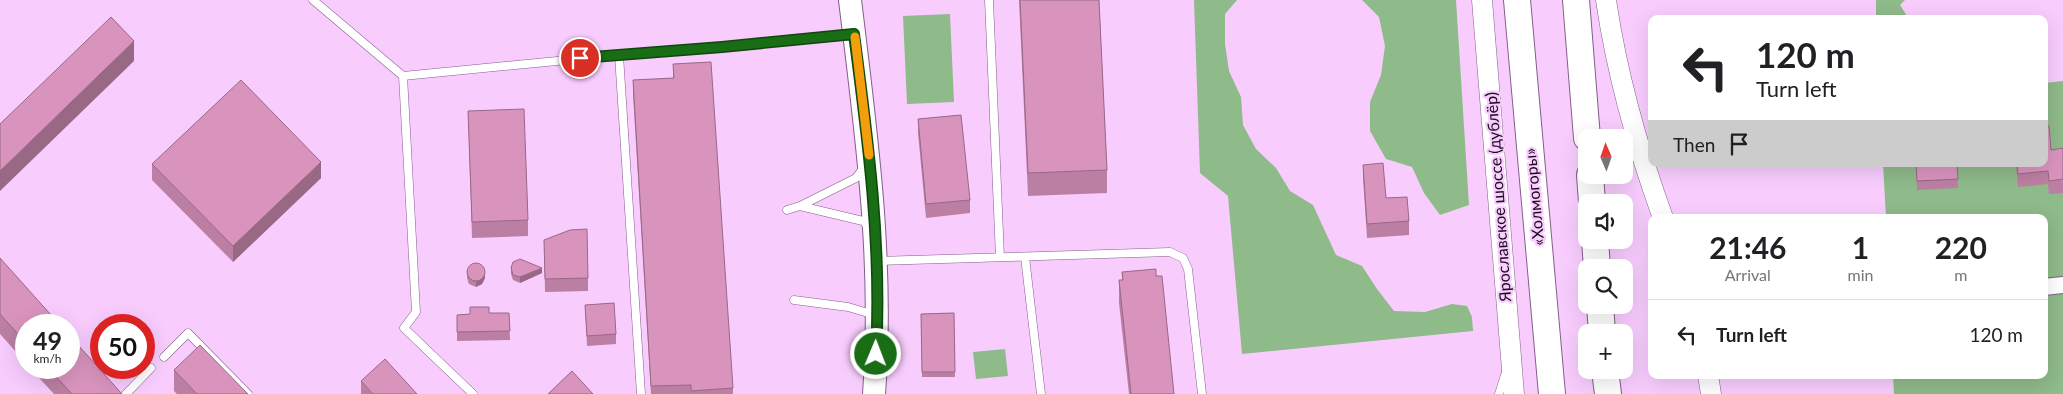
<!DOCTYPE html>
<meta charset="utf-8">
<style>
:root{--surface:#fff;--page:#f2f2f2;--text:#202124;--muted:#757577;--line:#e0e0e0}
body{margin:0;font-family:Lato,sans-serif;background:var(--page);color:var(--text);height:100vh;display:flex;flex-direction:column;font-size:19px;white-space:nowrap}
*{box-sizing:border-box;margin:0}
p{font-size:16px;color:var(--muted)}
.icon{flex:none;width:28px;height:28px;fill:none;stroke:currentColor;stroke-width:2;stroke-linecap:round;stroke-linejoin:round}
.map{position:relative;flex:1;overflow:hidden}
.sheet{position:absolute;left:1648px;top:214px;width:400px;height:165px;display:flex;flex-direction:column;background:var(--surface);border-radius:10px;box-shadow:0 5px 20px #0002}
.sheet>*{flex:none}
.hud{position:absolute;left:1648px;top:15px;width:400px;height:152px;border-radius:10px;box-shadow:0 5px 20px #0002;background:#fff;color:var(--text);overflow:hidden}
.needle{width:32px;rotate:358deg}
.fabs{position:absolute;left:1578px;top:129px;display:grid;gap:10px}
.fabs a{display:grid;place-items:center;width:55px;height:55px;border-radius:10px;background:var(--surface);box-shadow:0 5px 20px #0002;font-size:25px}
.speed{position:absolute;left:15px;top:314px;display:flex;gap:10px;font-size:25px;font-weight:700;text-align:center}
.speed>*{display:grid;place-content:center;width:65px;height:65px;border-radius:50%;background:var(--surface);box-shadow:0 5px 20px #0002;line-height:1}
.speed small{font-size:12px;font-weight:400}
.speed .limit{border:8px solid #d22;background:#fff;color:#111}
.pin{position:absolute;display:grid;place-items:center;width:42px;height:42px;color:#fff;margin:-21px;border:2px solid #fff;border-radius:50%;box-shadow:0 1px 5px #0007}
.me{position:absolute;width:55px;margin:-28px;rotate:1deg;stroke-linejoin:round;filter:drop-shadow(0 0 4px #0008)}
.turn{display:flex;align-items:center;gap:18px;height:105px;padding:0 25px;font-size:22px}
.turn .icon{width:65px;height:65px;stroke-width:2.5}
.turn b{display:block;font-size:35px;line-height:42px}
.then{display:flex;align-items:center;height:48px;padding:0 25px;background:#0003;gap:10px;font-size:19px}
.eta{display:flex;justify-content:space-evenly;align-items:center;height:85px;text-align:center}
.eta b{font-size:30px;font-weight:700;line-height:35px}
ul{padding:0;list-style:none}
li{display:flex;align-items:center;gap:15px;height:70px;padding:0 25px;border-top:1px solid var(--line)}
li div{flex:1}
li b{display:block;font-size:19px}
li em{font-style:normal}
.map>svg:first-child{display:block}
.green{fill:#8fba8a}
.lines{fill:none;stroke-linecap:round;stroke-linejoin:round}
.service-casing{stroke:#845e89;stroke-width:9}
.minor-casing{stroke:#845e89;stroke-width:18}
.tertiary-casing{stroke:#845e89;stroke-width:21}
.secondary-casing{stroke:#845e89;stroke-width:24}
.trunk-casing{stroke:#845e89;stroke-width:28}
.service{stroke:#fff;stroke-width:8}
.minor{stroke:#fff;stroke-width:16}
.tertiary{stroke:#fff;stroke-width:20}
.secondary{stroke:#fff;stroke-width:22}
.trunk{stroke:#fff;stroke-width:26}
.wall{fill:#bb7fa3}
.shaded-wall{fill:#986885}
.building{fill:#d994be;stroke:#986885}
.route-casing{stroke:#10470e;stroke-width:12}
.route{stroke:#196d15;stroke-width:9}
.slow{stroke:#f59e0b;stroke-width:9}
.labels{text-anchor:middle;stroke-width:4.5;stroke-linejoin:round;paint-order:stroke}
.street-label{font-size:16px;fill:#1a0b1c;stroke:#f8cdfe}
</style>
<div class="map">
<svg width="2063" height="394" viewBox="0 0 2063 394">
<rect width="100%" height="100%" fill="#f8cdfe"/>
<path class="green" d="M1194,0H1237L1225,14V44L1229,71L1241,97L1243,125L1256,149L1276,168L1290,191L1313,205L1336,255L1362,266L1377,289L1394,311L1425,312L1452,304L1467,306L1472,317L1473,331L1242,354L1228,196L1200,173Z
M1362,0H1456L1469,205L1440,215L1424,193L1412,167L1386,159L1370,131V102L1381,75L1385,46L1379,17Z
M1876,0H1905L1900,5L1909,19H1876Z
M950,14L954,102L907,104L903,16Z
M2063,81V394H1894L1893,375H2044V218L1886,217L1883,164H2044V83Z
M1005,349L1008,376L976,379L973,352Z"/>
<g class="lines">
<defs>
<path id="service" d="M313,0L403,76
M989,0L1000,257
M800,206L863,221L869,228
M787,210L800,206L856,178L864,167
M1025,257L1041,394
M877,261L1170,252L1183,258L1188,269L1202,394
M794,300L848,307L875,315
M164,357L188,333L248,394
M126,394L151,368
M473,394L404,328L416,312L403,76L619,55
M641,394L619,55L722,47L852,34
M1499,394L1505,375"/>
<path id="minor" d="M2044,287L2063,285"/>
<path id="tertiary" d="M1482,0L1514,394
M1606,0C1617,75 1637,146 1663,218
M1708,375L1711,394"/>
<path id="secondary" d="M850,0C866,132 884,260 874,394"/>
<path id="trunk" d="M1517,0L1552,394
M1576,0L1587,138
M1590,175L1592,202
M1595,240L1597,268
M1600,305L1602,332
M1605,370L1608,394"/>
</defs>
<use href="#service" class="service-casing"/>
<use href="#minor" class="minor-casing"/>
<use href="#tertiary" class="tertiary-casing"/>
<use href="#secondary" class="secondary-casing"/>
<use href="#trunk" class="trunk-casing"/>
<use href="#service" class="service"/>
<use href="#minor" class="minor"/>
<use href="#tertiary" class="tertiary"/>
<use href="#secondary" class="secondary"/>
<use href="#trunk" class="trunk"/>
</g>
<path class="wall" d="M1019,0H1099L1107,170V193L1028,196Z
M673,64L733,388V394H651L633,94V80L673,78Z
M468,111L528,220V236L472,238Z
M918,119L970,200V213L926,218L918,133Z
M2063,148V193L2049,194L2048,184L2018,187L2016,164H2044L2051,150Z
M152,164L321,178L233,262L152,180Z
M1916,164H1957L1958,188L1917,190Z
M1363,165L1386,198L1409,221V235L1367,238L1363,178Z
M544,240L588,278V291L545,292Z
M0,258L26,325V363L0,334Z
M511,268L542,273L520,283L513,280L511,274Z
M467,272L485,278L482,284L476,287L469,284L467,278Z
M1122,272L1174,394H1129L1119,303V280H1122Z
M585,305L616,334V344L587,346Z
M489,313H509L510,340L457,341V315Z
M954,313L955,377H922L921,314Z
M30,368H69L122,394H54Z
M174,370L248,394H177L174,391Z
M361,381L417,394H361Z"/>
<path class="shaded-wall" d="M134,41V61L0,191V171Z
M321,162V178L233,262V246Z
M542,268V273L520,283V277Z
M485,272V278L482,284L476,287V281Z"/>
<path class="building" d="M1020,0H1099L1107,170L1028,173Z
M111,17L134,41L0,171V124Z
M711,62L733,388L691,391V385L651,386L633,80L674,78L673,64Z
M241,80L321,162L233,246L152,164Z
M524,109L528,220L472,222L468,111Z
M961,115L970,200L926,204L918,119Z
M2049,126L2051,150L2063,148V179L2049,181L2048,171L2018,174L2017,164H2044V127Z
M1383,163L1386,198L1407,197L1409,221L1367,224L1363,165Z
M1916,164H1957L1958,179L1917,181Z
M587,229L588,278L545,279L544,240L570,230Z
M0,258L60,325H26V343L0,314Z
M520,259L542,268L520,277L513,275L511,268L513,262Z
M467 272a9 9 0 1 1 18 0a9 9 0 1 1-18 0Z
M1156,269V276H1162L1174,394H1131L1119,280H1123L1122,272Z
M614,303L616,334L587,336L585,305Z
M470,307H489V313H509L510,331L457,332V315L470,314Z
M954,313L955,372H922L921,314Z
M69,335L122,394H72L48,368H69Z
M200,345L248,394H197L174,370Z
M385,359L417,394H373L361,381Z
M572,371L593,394H548Z"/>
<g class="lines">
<defs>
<path id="route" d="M580,58L722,47L854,34C868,140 882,246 876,354"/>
</defs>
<use href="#route" class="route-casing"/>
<use href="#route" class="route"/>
<path class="slow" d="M855,37L869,155"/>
</g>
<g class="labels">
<g class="street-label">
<text transform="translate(1498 197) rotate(-94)" y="6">Ярославское шоссе (дублёр)</text>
<text transform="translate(1534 197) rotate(-95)" y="6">«Холмогоры»</text>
</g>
</g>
</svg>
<div class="fabs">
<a><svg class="needle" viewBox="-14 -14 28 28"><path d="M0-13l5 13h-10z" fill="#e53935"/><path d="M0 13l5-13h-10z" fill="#757577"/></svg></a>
<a><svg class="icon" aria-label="sound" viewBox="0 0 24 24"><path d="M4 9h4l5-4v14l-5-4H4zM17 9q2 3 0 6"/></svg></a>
<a><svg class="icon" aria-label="search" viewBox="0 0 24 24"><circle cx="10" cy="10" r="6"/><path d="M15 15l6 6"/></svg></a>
<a>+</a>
</div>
<div class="speed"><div>49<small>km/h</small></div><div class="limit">50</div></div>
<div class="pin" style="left:580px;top:58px;background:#d93025"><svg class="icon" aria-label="arrive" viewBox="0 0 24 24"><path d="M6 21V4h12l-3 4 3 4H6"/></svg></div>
<svg class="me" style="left:876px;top:354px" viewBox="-20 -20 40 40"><circle r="17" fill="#196d15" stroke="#fff" stroke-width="3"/><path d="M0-11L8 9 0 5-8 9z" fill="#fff"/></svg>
<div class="hud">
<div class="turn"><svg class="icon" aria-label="left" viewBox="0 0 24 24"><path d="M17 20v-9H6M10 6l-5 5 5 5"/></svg><div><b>120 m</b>Turn left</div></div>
<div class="then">Then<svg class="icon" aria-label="arrive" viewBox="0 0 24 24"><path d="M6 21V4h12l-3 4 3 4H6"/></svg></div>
</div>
<section class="sheet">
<div class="eta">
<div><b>21:46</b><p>Arrival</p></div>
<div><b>1</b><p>min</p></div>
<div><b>220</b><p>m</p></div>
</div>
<ul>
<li><svg class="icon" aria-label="left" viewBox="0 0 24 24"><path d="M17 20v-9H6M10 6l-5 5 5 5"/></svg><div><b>Turn left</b></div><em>120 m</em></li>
</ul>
</section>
</div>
